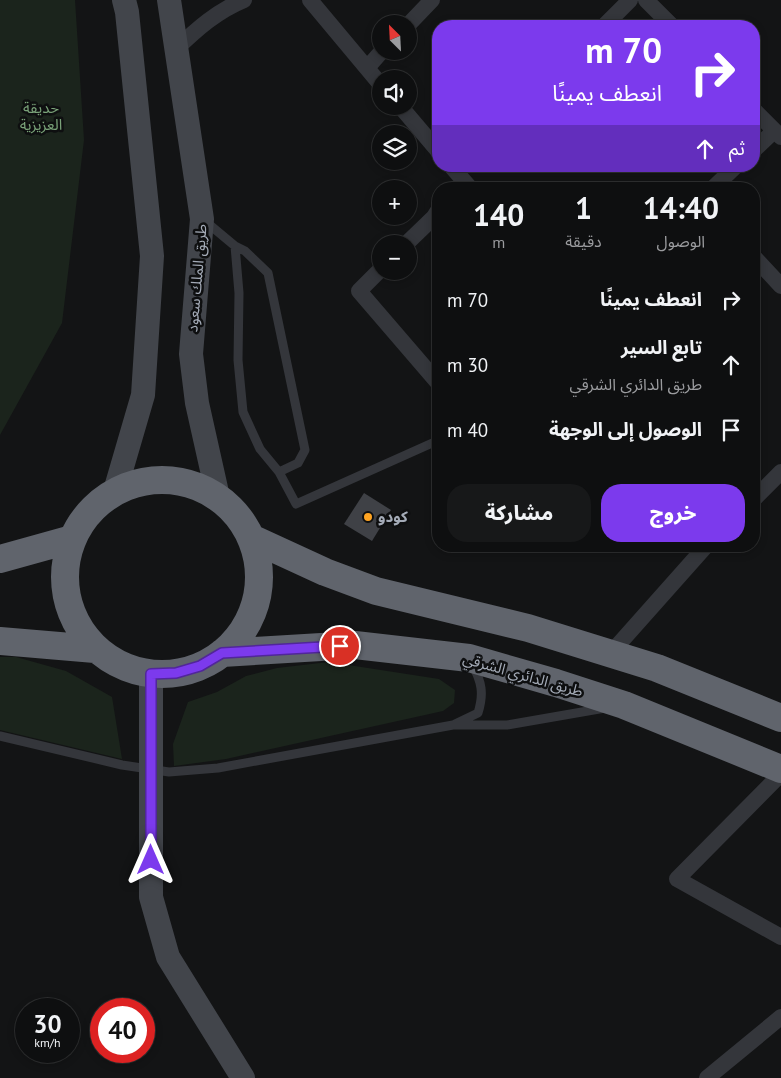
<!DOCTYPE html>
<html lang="ar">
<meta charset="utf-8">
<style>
:root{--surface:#0e0f10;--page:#171819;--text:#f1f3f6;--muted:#9b9c9f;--line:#2e2f30;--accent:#7c3aed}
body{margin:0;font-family:"PT Sans","Noto Sans Arabic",sans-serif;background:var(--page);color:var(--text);direction:rtl;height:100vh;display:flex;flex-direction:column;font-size:19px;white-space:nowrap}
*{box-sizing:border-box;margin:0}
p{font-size:16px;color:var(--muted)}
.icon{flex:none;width:28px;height:28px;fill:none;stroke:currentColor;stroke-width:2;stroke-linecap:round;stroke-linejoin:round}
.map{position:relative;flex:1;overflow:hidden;direction:ltr}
.sheet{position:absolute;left:432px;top:182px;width:328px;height:370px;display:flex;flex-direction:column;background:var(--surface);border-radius:20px;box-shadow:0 2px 8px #0003,0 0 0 1px var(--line);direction:rtl}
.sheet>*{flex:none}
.banner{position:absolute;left:432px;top:20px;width:328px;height:152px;border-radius:20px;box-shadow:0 2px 8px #0003,0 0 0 1px var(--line);direction:rtl;background:#7c3aed;color:#fff;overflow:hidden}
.needle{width:32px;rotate:336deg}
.fabs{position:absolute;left:372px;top:15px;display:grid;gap:10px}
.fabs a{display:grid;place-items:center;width:45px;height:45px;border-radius:50%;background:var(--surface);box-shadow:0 2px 8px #0003,0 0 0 1px var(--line);font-size:25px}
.speed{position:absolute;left:15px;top:998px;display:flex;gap:10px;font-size:25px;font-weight:700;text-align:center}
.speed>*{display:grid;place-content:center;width:65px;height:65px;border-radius:50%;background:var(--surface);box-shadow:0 2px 8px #0003,0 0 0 1px var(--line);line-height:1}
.speed small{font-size:12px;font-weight:400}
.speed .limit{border:8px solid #d22;background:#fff;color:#111}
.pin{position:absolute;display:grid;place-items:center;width:42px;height:42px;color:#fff;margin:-21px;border:2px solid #fff;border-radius:50%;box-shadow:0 1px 5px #0007}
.me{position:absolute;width:55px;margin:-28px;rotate:0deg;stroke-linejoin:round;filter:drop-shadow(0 0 4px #0008)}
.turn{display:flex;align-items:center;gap:18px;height:105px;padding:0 15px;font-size:22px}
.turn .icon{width:65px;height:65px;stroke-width:2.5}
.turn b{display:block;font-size:35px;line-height:42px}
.then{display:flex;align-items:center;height:48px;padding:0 15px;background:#0003;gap:10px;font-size:19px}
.eta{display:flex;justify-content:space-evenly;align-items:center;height:85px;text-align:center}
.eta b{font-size:30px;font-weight:800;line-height:35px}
.action{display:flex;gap:10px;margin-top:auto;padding:10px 15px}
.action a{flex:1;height:58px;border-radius:20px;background:var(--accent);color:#fff;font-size:20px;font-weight:800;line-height:58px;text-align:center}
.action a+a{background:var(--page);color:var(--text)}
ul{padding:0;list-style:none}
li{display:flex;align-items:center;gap:15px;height:65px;padding:0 15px}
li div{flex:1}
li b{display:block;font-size:19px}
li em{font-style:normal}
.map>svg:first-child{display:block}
.green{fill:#1b241c}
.building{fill:#3f4146}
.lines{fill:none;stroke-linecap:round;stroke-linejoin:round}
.lane{stroke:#34363b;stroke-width:9}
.street{stroke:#34363b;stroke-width:16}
.secondary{stroke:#42454b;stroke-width:24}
.highway{stroke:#60646c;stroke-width:28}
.route-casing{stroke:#51269a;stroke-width:12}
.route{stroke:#7c3aed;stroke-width:9}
.poi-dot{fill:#ffa422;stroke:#0e0f10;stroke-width:2}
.labels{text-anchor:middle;stroke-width:5;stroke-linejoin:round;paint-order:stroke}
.park-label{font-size:15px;fill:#7aa379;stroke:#0e0f10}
.street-label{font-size:15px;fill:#a4abb7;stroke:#0e0f10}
.poi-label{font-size:15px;font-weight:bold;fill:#a4abb7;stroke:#0e0f10;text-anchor:start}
</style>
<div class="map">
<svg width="781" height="1078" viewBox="0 0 781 1078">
<rect width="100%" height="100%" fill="#131415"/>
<path class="green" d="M0,0H75L84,140L62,323L0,435Z
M0,657H16L66,671L112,697L122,759L0,730Z
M329,662L439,679L455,690L454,703L443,711L226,759L174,766L173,744L188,702L217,692L246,676L277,668Z"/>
<path class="building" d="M364,493L391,510L372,541L344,524Z"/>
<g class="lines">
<path class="lane" d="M205,221L235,246L245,251L268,273L305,450L298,463L279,472
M235,246L239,293L238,360L243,412L260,449L279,472L296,504L439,440
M455,724L478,713C484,694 482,682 472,664
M0,736L122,765L169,772L218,768L453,725H507L605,708"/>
<path class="street" d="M310,0L381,85
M646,0L672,26
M409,24L432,0
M604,26L630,0
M176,49C197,29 217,11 244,0
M367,68L382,51
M400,106L439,152
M754,110L781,137
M754,150L774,131
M451,166L471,189
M712,189L736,166
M406,244L434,217L439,209
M754,257L781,286
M381,269L359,291L439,384
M754,499L781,472
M610,654L706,546
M781,774L677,879L781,937
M707,1078L781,1017"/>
<path class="secondary" d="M169,0L202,219L191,354L197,403L218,497
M115,491L143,395L152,256L127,12L124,0
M151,674V897L168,957L243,1078"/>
<path class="highway" d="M65 577a97 97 0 1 1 194 0a97 97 0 1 1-194 0Z
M251,538L325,572L376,591L528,628L657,668L781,718
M0,559L72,539
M0,641L95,649
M222,653L355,645L469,658L556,683L624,705L781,769"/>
</g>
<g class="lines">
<defs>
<path id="route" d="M151,860V674L176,673L200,666L222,653L340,646"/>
</defs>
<use href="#route" class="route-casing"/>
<use href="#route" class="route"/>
</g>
<circle class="poi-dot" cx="368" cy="517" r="5"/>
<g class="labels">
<g class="park-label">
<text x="41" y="113">حديقة<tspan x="41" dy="17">العزيزية</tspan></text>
</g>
<g class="street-label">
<text transform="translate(197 278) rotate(-85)" y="5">طريق الملك سعود</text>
<text transform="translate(523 675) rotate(16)" y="5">طريق الدائري الشرقي</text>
</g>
<g class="poi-label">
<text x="378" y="522">كودو</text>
</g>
</g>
</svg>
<div class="fabs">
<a><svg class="needle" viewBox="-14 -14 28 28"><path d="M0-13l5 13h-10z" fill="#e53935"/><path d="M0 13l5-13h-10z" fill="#9b9c9f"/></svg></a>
<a><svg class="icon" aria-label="sound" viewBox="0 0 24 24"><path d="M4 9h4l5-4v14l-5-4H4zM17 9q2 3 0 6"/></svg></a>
<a><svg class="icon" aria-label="layers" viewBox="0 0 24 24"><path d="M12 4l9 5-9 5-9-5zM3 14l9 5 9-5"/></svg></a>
<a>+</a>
<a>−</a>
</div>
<div class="speed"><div>30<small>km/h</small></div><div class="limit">40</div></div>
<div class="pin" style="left:340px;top:646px;background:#d93025"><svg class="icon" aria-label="arrive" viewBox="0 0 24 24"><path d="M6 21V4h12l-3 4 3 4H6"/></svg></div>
<svg class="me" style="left:151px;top:860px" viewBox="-20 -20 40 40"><path d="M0-17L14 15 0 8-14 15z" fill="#7c3aed" stroke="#fff" stroke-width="4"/></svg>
<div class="banner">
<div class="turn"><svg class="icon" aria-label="right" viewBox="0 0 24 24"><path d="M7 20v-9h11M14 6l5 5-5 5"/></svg><div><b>70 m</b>انعطف يمينًا</div></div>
<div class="then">ثم<svg class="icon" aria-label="ahead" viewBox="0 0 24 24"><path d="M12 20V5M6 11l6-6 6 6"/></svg></div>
</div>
<section class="sheet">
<div class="eta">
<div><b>14:40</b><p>الوصول</p></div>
<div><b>1</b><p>دقيقة</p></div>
<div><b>140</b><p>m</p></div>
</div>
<ul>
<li><svg class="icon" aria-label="right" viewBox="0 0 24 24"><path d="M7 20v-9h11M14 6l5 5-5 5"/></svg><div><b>انعطف يمينًا</b></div><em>70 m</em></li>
<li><svg class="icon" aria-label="ahead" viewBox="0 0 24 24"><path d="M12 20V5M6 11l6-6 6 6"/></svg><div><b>تابع السير</b><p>طريق الدائري الشرقي</p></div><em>30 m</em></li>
<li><svg class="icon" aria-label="arrive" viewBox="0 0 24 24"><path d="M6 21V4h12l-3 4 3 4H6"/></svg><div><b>الوصول إلى الوجهة</b></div><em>40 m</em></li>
</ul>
<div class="action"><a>خروج</a><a>مشاركة</a></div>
</section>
</div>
